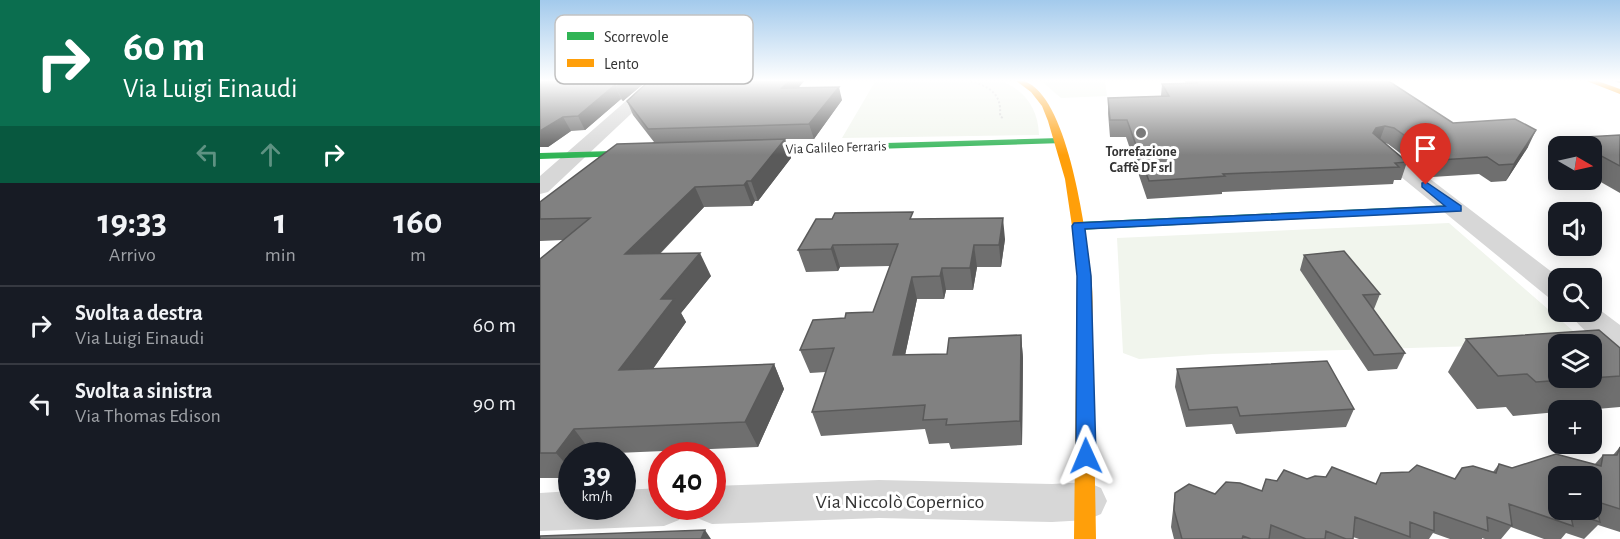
<!DOCTYPE html>
<html lang="it">
<meta charset="utf-8">
<style>
:root{--surface:#171b24;--page:#20242c;--text:#f1f3f6;--muted:#9ea1a6;--line:#363941}
body{margin:0;font-family:"Alegreya Sans",sans-serif;background:var(--page);color:var(--text);height:100vh;display:flex;flex-direction:column;font-size:22px;white-space:nowrap}
*{box-sizing:border-box;margin:0}
p{font-size:20px;color:var(--muted)}
.icon{flex:none;width:33px;height:33px;fill:none;stroke:currentColor;stroke-width:2;stroke-linecap:round;stroke-linejoin:round}
.map{position:relative;flex:1;overflow:hidden}
.drawer{display:flex;flex-direction:column;background:var(--surface);width:540px}
.drawer>*{flex:none}
.banner{background:#0b6e4f;color:#fff;overflow:hidden}
.needle{width:39px;rotate:99deg}
.buttons{position:absolute;left:1008px;top:136px;display:grid;gap:12px}
.buttons a{display:grid;place-items:center;width:54px;height:54px;border-radius:12px;background:var(--surface);box-shadow:0 3px 15px #0003;font-size:30px}
.speed{position:absolute;left:18px;top:442px;display:flex;gap:12px;font-size:30px;font-weight:700;text-align:center}
.speed>*{display:grid;place-content:center;width:78px;height:78px;border-radius:50%;background:var(--surface);box-shadow:0 3px 15px #0003;line-height:1}
.speed small{font-size:15px;font-weight:400}
.speed .limit{border:9px solid #d22;background:#fff;color:#111}
.pin{position:absolute;display:grid;place-items:center;width:51px;height:51px;color:#fff;margin:-62px -26px;border-radius:50% 50% 50% 0;rotate:-45deg;box-shadow:0 0 6px #0007}
.pin .icon{rotate:45deg}
.me{position:absolute;width:66px;margin:-33px;rotate:359deg;stroke-linejoin:round;filter:drop-shadow(0 0 4px #0008)}
.turn{display:flex;align-items:center;gap:21px;height:126px;padding:0 24px;font-size:27px}
.turn .icon{width:78px;height:78px;stroke-width:2.5}
.turn b{display:block;font-size:42px;line-height:51px}
.lanes{display:flex;align-items:center;height:57px;padding:0 24px;background:#0003;justify-content:center;gap:30px;direction:ltr}
.lanes .off{opacity:.35}
.eta{display:flex;justify-content:space-evenly;align-items:center;height:102px;text-align:center}
.eta b{font-size:36px;font-weight:700;line-height:42px}
ul{padding:0;list-style:none}
li{display:flex;align-items:center;gap:18px;height:78px;padding:0 24px;border-top:2px solid var(--line)}
li div{flex:1}
li b{display:block;font-size:22px}
li em{font-style:normal}
main{display:flex;flex:1;min-height:0}
.map>svg:first-child{display:block}
.green{fill:#f1f5ed}
.lines{fill:none;stroke-linecap:round;stroke-linejoin:round}
.path{stroke:#d6d6d6;stroke-width:2;stroke-dasharray:2 2;stroke-linecap:butt}
.street{fill:#d7d7d7;fill-rule:evenodd}
.fast{fill:#30b455;fill-rule:evenodd}
.slow{fill:#ff9f0a;fill-rule:evenodd}
.wall{fill:#6f6f6f}
.shaded-wall{fill:#5a5a5a}
.building{fill:#818181;stroke:#5a5a5a;stroke-width:1.5;fill-rule:evenodd}
.route{fill:#1a73e8;stroke:#114b97;stroke-width:1.5}
.poi-dot{fill:#7a7a7a;stroke:#fff;stroke-width:2}
.labels{text-anchor:middle;stroke-width:6;stroke-linejoin:round;paint-order:stroke}
.far-street-label{font-size:14px;fill:#333;stroke:#fff}
.far-poi-label{font-size:14px;font-weight:bold;fill:#333;stroke:#fff}
.near-street-label{font-size:20px;fill:#333;stroke:#fff}
.key{fill:#fff;stroke:#c2c2c2;stroke-width:1.5}
.key-label{font-size:16px;fill:#333}
</style>
<main>
<section class="drawer">
<div class="banner">
<div class="turn"><svg class="icon" aria-label="right" viewBox="0 0 24 24"><path d="M7 20v-9h11M14 6l5 5-5 5"/></svg><div><b>60 m</b>Via Luigi Einaudi</div></div>
<div class="lanes"><svg class="icon off" aria-label="left" viewBox="0 0 24 24"><path d="M17 20v-9H6M10 6l-5 5 5 5"/></svg><svg class="icon off" aria-label="ahead" viewBox="0 0 24 24"><path d="M12 20V5M6 11l6-6 6 6"/></svg><svg class="icon" aria-label="right" viewBox="0 0 24 24"><path d="M7 20v-9h11M14 6l5 5-5 5"/></svg></div>
</div>
<div class="eta">
<div><b>19:33</b><p>Arrivo</p></div>
<div><b>1</b><p>min</p></div>
<div><b>160</b><p>m</p></div>
</div>
<ul>
<li><svg class="icon" aria-label="right" viewBox="0 0 24 24"><path d="M7 20v-9h11M14 6l5 5-5 5"/></svg><div><b>Svolta a destra</b><p>Via Luigi Einaudi</p></div><em>60 m</em></li>
<li><svg class="icon" aria-label="left" viewBox="0 0 24 24"><path d="M17 20v-9H6M10 6l-5 5 5 5"/></svg><div><b>Svolta a sinistra</b><p>Via Thomas Edison</p></div><em>90 m</em></li>
</ul>
</section>
<div class="map">
<svg width="1080" height="539" viewBox="0 0 1080 539">
<rect width="100%" height="100%" fill="#fff"/>
<path class="green" d="M336,80H459C484,90 498,107 499,135L302,138Z
M500,80H565L567,96L521,98Z
M909,223L1039,336L1005,344L673,354L599,359L583,353L577,238Z"/>
<g class="lines">
<path class="path" d="M427,80C448,86 462,92 460,116L464,119"/>
<path class="street" d="M110,80H127L8,192L0,194V176Z
M840,144L847,146L1021,279H1018V300L1008,297L833,154L830,150L833,146Z
M1052,304L1080,325V352C1062,347 1039,328 1029,312H1052Z
M339,480L512,484L547,482L561,488L567,501L561,514L547,520L512,522L339,518L172,524L157,518L152,507H172V486Z
M122,488V507H145L139,520L124,526L0,531V493L32,491V507H82V490Z"/>
<path class="fast" d="M520,138L523,139V143L203,153L198,150L203,147Z
M109,150L114,153L113,155L0,159V153Z
M916,205L922,209L920,211L538,230L532,226L538,222Z"/>
<path class="slow" d="M475,80C527,77 546,235 551,274C554,302 552,332 552,360C554,420 555,479 556,539H534L537,276L532,226L525,179L508,121L502,106L491,92Z
M1044,80H1055L1080,89V94Z"/>
</g>
<path class="wall" d="M0,80H108L83,101L81,99L45,130L31,131L8,147H0Z
M110,80H265L258,88L302,100L274,139H245L251,158L218,201H215L212,206L164,207L120,254L171,276L141,313L146,322L113,369L234,364L244,389L218,447L53,454L52,456H32V478H0V259L23,240L0,241V202L114,142L93,115L87,101Z
M644,80H847L913,123L988,147L966,181L951,182L939,174L892,177L848,144L845,143L867,162L861,180H854L853,184L682,192V194L607,199L586,137H570L568,113V98L621,96L622,84L646,83Z
M1071,80H1080V83Z
M1080,135V193L1052,177V147H1022L1027,138Z
M374,219L465,239L461,267H437L433,290H406L404,299H377L365,355L407,354L481,335L483,358L482,445L411,449L409,443L389,444L385,429L281,436L272,412L286,372L270,373L260,350L305,318L333,312L350,266L300,267L298,271L266,272L258,250Z
M764,255L840,294L834,309H833L865,353L857,369L828,371L760,270Z
M926,339L1080,348V407L1034,411H1018V412L973,416L966,407L937,409L908,372Z
M637,369L814,409L806,427L696,434L692,424L646,427L635,387Z
M1080,447V532L1058,525L1044,539L1026,533L1021,539H1004L971,527L961,539H945L942,538V539H910L893,533L889,539H819L813,537V539H634L631,527L635,493L675,494L722,491L737,481L767,479L836,484L841,473L915,479L953,472L959,464L972,468L1055,464L1063,455H1073Z"/>
<path class="shaded-wall" d="M86,80H108L83,101L76,87Z
M250,80H265L246,102L242,88Z
M75,85L81,99L45,130L38,116Z
M299,87L302,100L274,139L269,124Z
M23,117L31,131L8,147H0V131Z
M845,126L839,142L833,133L836,128Z
M996,130L988,147L966,181L974,164Z
M245,139L251,158L218,201L211,181Z
M207,181L215,201L212,206L204,185Z
M155,187L164,207L98,276L85,254Z
M463,218L465,239L461,267L459,245Z
M293,245L300,267L298,271L291,249Z
M434,245L437,267L433,290L430,268Z
M160,253L171,276L141,313L146,322L95,394L79,370L121,299Z
M402,268L406,290L404,299L400,276Z
M372,277L377,299L360,379L353,355Z
M481,335L483,358L482,445L480,421Z
M234,364L244,389L218,447L205,422Z
M34,429L53,454L52,456H32V471L16,453Z
M165,530L171,539H161Z"/>
<path class="building" d="M0,80H86L76,87L75,85L38,116L23,117L0,131Z
M110,80H250L242,88L299,87L269,124L108,129L87,101Z
M654,80H847L913,123L975,119L996,130L974,164L959,165L947,157L899,160L854,128L845,126L836,128L833,133L867,162L855,163L859,167L683,174L685,176L609,181L587,120H570L568,98L629,96L622,84L657,83Z
M1080,135V166L1052,151V147H1044L1027,138Z
M245,139L211,181H207L204,185L155,187L85,254L160,253L121,299H134L79,370L234,364L205,422L34,429L16,453H0V259L50,218L0,219V202L77,144Z
M373,212L370,219L463,218L459,245H434L430,268H402L400,276L372,277L353,355L407,354L409,338L481,335L480,421L406,425L407,419L383,420L385,405L272,412L294,348L260,350L273,320L305,318L306,313L333,312L358,244L293,245L291,249L258,250L276,219H292L295,213Z
M804,251L840,294L823,295L865,353L834,355L764,255Z
M1059,330L1080,348V376L996,382L987,374L958,376L926,339ZM1018,345H1052V378H1018Z
M787,361L814,409L700,416L697,407L649,410L637,369Z
M1080,447V509L1055,501L1060,522L1030,512L1033,526L969,504L972,526L947,517L948,531L894,512V531L870,522V537L815,517L813,539H806L786,531L785,539H766L731,525L729,539H711L703,536L702,539H642L634,510L635,493L649,484L675,494L686,482L700,483L722,491L726,479L737,481L744,470L767,479L775,476L786,477L792,467L836,484L841,473L869,472L877,465L915,479L922,468L933,466L956,473L959,464L972,468L1016,454L1061,466L1063,455H1077ZM1018,477H1052V510H1018Z
M165,530L161,539H0V536Z"/>
<linearGradient id="sky" x2="0" y2="1"><stop stop-color="#a3caec"/><stop offset="0.52" stop-color="#fff"/><stop offset="1" stop-color="#fff" stop-opacity="0"/></linearGradient>
<rect width="1080" height="155" fill="url(#sky)"/>
<path class="route" d="M886,182L921,206V211L545,229L551,276L556,456L553,462L546,464L539,462L536,456L537,276L532,226L534,223L905,206L882,187V183Z"/>
<circle class="poi-dot" cx="601" cy="133" r="6"/>
<g class="labels">
<g class="far-street-label">
<text transform="translate(296 147) rotate(-2)" y="5">Via Galileo Ferraris</text>
</g>
<g class="far-poi-label">
<text x="601" y="156">Torrefazione<tspan x="601" dy="16">Caffè DF srl</tspan></text>
</g>
<g class="near-street-label">
<text x="360" y="508">Via Niccolò Copernico</text>
</g>
</g>
<rect x="15" y="15" width="198" height="69" rx="9" class="key"/>
<rect x="27" y="32" width="27" height="8" fill="#30b455"/>
<rect x="27" y="59" width="27" height="8" fill="#ff9f0a"/>
<g class="key-label">
<text x="64" y="42">Scorrevole</text>
<text x="64" y="69">Lento</text>
</g>
</svg>
<div class="buttons">
<a><svg class="needle" viewBox="-14 -14 28 28"><path d="M0-13l5 13h-10z" fill="#e53935"/><path d="M0 13l5-13h-10z" fill="#9ea1a6"/></svg></a>
<a><svg class="icon" aria-label="sound" viewBox="0 0 24 24"><path d="M4 9h4l5-4v14l-5-4H4zM17 9q2 3 0 6"/></svg></a>
<a><svg class="icon" aria-label="search" viewBox="0 0 24 24"><circle cx="10" cy="10" r="6"/><path d="M15 15l6 6"/></svg></a>
<a><svg class="icon" aria-label="layers" viewBox="0 0 24 24"><path d="M12 4l9 5-9 5-9-5zM3 14l9 5 9-5"/></svg></a>
<a>+</a>
<a>−</a>
</div>
<div class="speed"><div>39<small>km/h</small></div><div class="limit">40</div></div>
<div class="pin" style="left:886px;top:185px;background:#d93025"><svg class="icon" aria-label="arrive" viewBox="0 0 24 24"><path d="M6 21V4h12l-3 4 3 4H6"/></svg></div>
<svg class="me" style="left:546px;top:456px" viewBox="-20 -20 40 40"><path d="M0-17L14 15 0 8-14 15z" fill="#1a73e8" stroke="#fff" stroke-width="4"/></svg>
</div>
</main>
